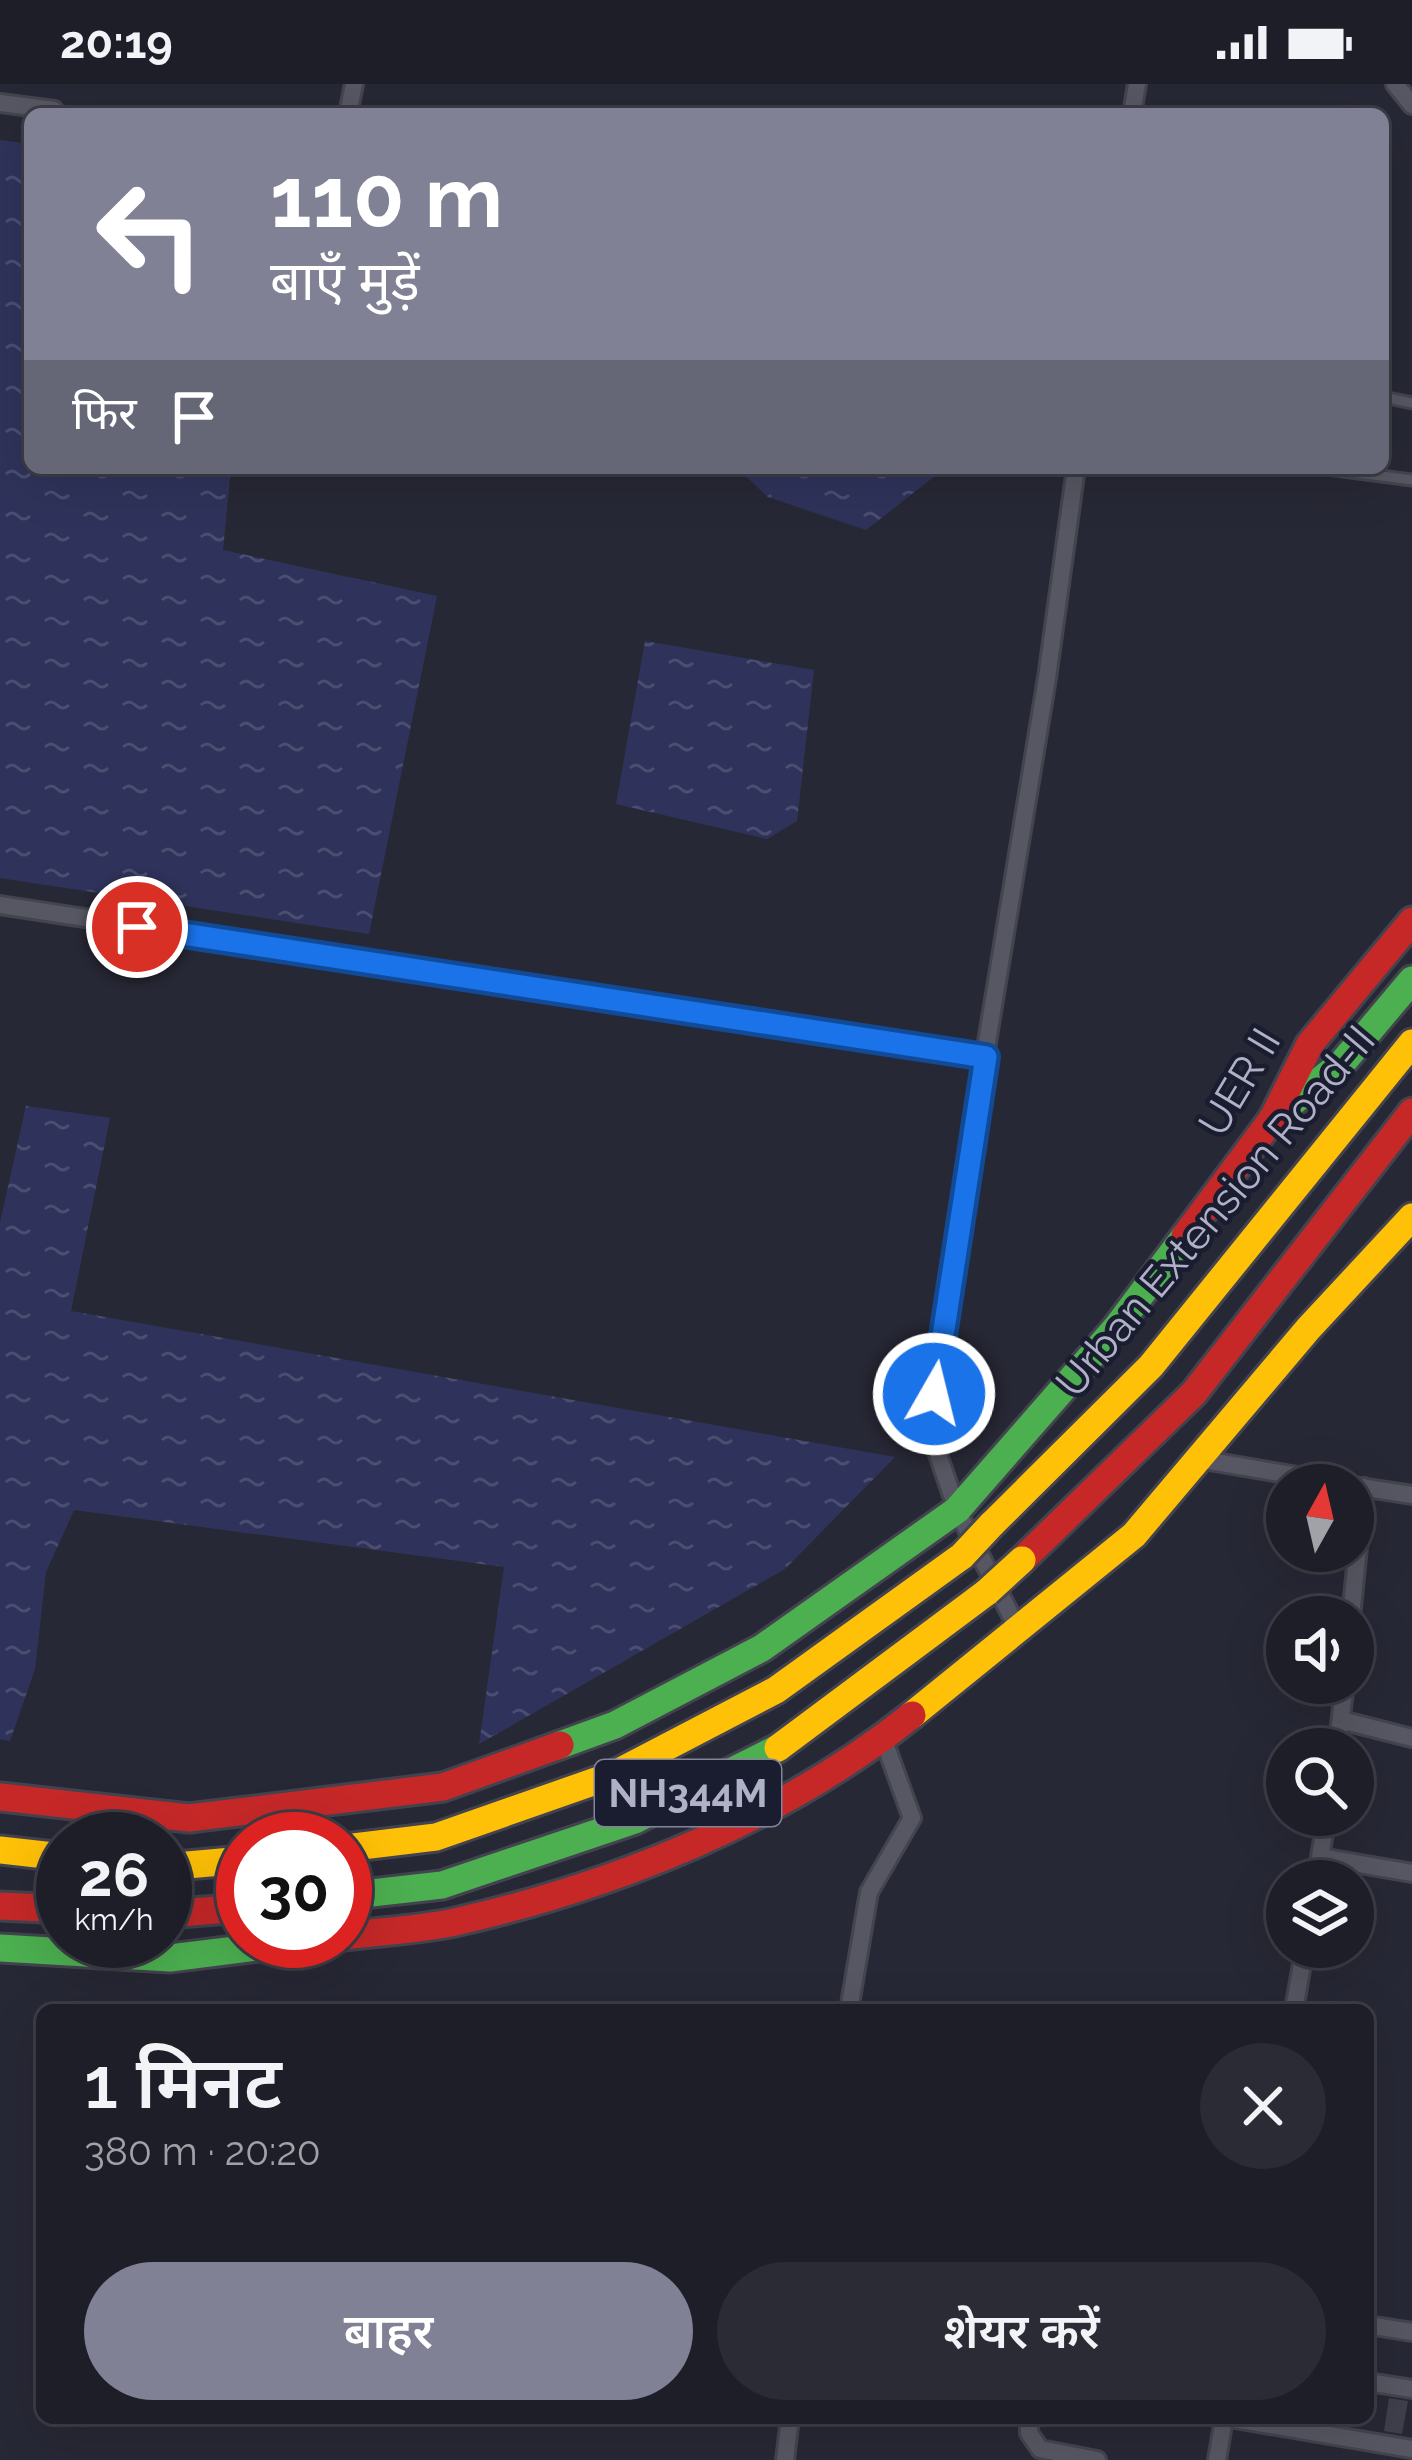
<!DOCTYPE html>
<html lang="hi">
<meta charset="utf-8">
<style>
:root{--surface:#1d1e28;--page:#2a2b34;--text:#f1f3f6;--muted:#a0a2a8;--line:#3b3c45;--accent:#808194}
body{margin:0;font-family:Raleway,"Noto Sans Devanagari",sans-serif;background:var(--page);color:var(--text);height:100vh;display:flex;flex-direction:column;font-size:45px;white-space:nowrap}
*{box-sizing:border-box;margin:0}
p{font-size:39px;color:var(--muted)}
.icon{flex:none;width:66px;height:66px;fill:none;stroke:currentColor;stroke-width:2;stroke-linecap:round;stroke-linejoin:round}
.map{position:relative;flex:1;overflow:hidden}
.details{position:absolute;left:36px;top:1920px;width:1338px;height:420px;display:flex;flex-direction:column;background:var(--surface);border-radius:18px;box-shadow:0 12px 48px #0002,0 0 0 3px var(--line)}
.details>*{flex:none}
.top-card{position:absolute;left:24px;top:24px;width:1365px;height:366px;border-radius:18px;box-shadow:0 12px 48px #0002,0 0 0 3px var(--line);background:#808194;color:#fff;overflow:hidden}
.needle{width:78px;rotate:8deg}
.controls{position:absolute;left:1266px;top:1380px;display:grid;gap:24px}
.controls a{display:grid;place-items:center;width:108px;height:108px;border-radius:50%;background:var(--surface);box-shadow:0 12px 48px #0002,0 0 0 3px var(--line);font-size:60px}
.speed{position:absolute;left:36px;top:1728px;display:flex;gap:24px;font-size:60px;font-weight:700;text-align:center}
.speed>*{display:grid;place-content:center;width:156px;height:156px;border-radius:50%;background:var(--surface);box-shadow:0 12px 48px #0002,0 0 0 3px var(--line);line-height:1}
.speed small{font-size:30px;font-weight:400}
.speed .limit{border:18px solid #d22;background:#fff;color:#111}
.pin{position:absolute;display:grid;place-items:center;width:102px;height:102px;color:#fff;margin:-51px;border:6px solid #fff;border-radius:50%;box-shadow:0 3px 12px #0007}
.me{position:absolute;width:132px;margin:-66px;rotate:8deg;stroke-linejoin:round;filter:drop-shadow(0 0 9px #0008)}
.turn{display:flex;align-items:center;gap:42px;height:252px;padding:0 48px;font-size:54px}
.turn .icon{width:156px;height:156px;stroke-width:2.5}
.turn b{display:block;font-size:84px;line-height:102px}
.then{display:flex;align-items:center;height:114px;padding:0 48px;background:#0003;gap:24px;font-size:45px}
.round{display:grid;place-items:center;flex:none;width:126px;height:126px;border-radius:63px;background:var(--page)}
.headline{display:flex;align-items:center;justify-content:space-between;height:204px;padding:0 48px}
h1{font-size:72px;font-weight:600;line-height:90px}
.action{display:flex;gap:24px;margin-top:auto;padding:24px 48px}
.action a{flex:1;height:138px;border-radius:72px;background:var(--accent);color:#fff;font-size:48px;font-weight:600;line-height:138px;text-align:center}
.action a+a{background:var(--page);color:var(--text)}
.status{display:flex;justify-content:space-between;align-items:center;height:84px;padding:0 60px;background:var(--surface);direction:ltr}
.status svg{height:33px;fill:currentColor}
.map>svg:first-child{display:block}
.water{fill:url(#water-ripples)}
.building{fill:#3e3f4b}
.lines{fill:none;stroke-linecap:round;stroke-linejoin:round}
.lane-casing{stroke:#43444e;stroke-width:15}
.street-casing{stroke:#43444e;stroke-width:22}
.fast-casing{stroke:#42434f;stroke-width:33}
.slow-casing{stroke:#42434f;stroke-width:33}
.jam-casing{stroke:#42434f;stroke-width:33}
.lane{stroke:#575763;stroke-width:9}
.street{stroke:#575763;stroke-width:16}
.fast{stroke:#4caf50;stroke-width:27}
.slow{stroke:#ffc107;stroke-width:27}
.jam{stroke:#c62828;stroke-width:27}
.slow-bridge-casing{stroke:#444551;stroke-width:33;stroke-linecap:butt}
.slow-bridge{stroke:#ffc107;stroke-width:27}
.route-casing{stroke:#114b97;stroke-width:30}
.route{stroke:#1a73e8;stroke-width:21}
.labels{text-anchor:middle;stroke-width:9;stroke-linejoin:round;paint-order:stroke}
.shield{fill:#1a1c30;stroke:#83849a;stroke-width:3}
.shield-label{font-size:39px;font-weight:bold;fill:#b0b1c7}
.street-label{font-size:42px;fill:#b0b1c7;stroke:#1a1c30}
</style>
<div class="status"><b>20:19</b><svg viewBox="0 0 49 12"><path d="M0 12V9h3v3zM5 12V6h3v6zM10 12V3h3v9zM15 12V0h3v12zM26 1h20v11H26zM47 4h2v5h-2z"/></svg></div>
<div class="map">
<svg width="1412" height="2376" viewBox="0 0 1412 2376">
<defs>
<pattern id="water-ripples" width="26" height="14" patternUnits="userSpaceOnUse" patternTransform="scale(3)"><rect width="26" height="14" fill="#2f335b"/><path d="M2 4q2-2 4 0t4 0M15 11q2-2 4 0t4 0" fill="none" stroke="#4b4e71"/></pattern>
</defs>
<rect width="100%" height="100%" fill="#272835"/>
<path class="water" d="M0,56L30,60V384H231L223,466L437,512L369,850L0,794Z
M737,384H945L866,446L768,413Z
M645,557L814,586L797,737L767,755L616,720Z
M26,1022L110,1034L71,1227L895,1373L785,1485L479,1660L504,1483L74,1426L46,1488L35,1585L10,1657L0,1655V1139Z"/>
<path class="building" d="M1389,2314L1408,2317L1402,2350L1384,2347Z"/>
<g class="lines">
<defs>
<path id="lane" d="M1383,313L1412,319
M1320,384L1412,396"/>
<path id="street" d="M1395,0L1412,21
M0,19L54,26
M348,30L354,0
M1132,30L1137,0
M0,821L986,972
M1198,1375L1350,1401
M1354,1402L1412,1411
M1351,1533L1364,1403
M1018,1545L957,1426L929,1344L962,1110L1047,594L1076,384
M1341,1636L1412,1654
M1337,1665L1345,1599
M1320,1773L1412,1789
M1316,1797L1327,1731
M849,1926L869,1808L912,1734L883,1654
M1294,1926L1305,1863
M1368,2241L1412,2248
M1368,2298L1412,2305
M1029,2334V2349L1040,2365L1097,2376
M1229,2334L1412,2365
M785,2376L790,2334
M1217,2376L1224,2334"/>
<path id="fast" d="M1273,1034L1343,978L1412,896
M560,1661L615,1641L762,1564L957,1426L1116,1244L1185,1152
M345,1812L442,1801L635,1736L778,1664
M0,1864L170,1874L306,1857"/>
<path id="slow" d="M991,1441L1151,1282L1412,959
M912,1631L1134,1451L1308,1245L1412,1133
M778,1664L987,1508
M345,1764L436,1753L613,1691L776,1606L962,1472
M0,1766L63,1773
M165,1783L243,1776"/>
<path id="jam" d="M1185,1152L1273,1034L1310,960L1412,837
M1022,1476L1194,1309L1412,1028
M0,1713L189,1734L443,1703L560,1661
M0,1822L63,1825
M165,1830L243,1824
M345,1852C381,1847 419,1846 455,1838C617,1801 782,1735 912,1631"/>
</defs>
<use href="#lane" class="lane-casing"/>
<use href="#street" class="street-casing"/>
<use href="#fast" class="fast-casing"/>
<use href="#slow" class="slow-casing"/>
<use href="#jam" class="jam-casing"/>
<use href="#lane" class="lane"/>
<use href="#street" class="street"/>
<use href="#fast" class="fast"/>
<use href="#slow" class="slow"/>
<use href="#jam" class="jam"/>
<defs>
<path id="slow-bridge" d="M962,1472L991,1441
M987,1508L1022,1476"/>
</defs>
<use href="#slow-bridge" class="slow-bridge-casing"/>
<use href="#slow-bridge" class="slow-bridge"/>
</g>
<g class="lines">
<defs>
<path id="route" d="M137,843L986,973L934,1310"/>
</defs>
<use href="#route" class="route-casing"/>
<use href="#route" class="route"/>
</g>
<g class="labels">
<rect class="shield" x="595" y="1676" width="186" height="66" rx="9"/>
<g class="shield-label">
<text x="688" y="1723">NH344M</text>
</g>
<g class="street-label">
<text transform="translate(1239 998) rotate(-59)" y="15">UER II</text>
<text transform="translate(1215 1127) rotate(-50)" y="15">Urban Extension Road-II</text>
</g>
</g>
</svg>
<div class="controls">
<a><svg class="needle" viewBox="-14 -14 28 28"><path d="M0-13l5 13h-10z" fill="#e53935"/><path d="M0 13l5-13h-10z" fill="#a0a2a8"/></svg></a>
<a><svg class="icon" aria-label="sound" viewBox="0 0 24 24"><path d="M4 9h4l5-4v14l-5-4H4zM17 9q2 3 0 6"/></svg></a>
<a><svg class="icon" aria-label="search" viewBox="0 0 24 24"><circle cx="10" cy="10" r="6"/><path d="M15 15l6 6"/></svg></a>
<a><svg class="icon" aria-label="layers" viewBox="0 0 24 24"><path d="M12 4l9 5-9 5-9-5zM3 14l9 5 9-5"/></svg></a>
</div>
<div class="speed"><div>26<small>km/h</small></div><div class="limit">30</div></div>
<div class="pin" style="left:137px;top:843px;background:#d93025"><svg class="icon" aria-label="arrive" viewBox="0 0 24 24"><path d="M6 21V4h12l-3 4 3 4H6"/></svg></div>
<svg class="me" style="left:934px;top:1310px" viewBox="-20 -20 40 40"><circle r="17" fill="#1a73e8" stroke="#fff" stroke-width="3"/><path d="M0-11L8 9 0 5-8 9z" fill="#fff"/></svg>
<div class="top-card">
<div class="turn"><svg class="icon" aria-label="left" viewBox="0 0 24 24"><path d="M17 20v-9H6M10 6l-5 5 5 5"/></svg><div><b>110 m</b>बाएँ मुड़ें</div></div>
<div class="then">फिर<svg class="icon" aria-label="arrive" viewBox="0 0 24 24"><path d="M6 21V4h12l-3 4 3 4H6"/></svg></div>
</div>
<section class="details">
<div class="headline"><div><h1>1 मिनट</h1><p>380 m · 20:20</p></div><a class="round"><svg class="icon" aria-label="close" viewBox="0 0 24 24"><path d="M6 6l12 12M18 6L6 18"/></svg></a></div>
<div class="action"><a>बाहर</a><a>शेयर करें</a></div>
</section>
</div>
